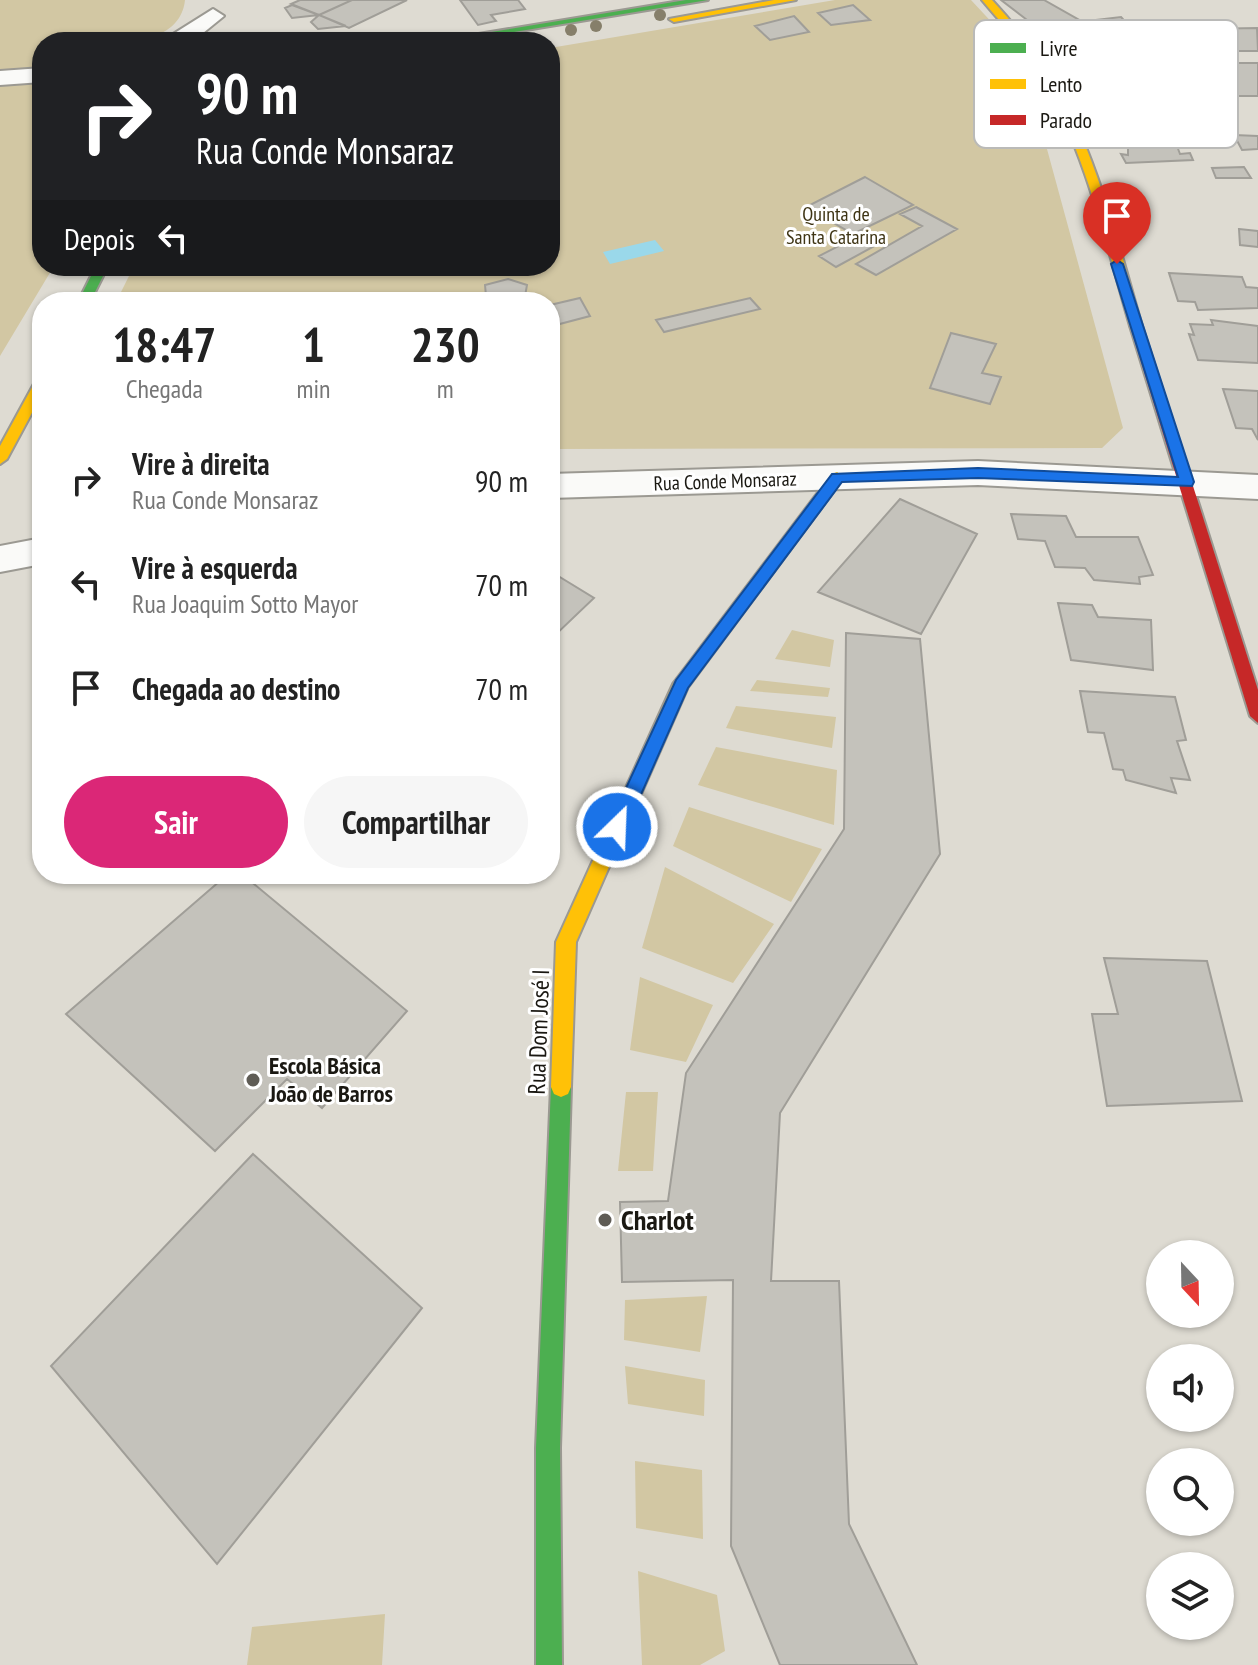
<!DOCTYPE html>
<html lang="pt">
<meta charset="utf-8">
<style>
:root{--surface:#fff;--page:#f6f6f6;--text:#222;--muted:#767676;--accent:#db2777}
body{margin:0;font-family:"PT Sans Narrow",sans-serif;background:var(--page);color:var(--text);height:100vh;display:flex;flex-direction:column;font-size:30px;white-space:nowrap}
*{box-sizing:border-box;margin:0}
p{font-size:26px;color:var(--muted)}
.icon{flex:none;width:44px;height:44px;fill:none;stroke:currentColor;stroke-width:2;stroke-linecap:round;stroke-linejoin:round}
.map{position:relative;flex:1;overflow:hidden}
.panel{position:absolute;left:32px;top:292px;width:528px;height:592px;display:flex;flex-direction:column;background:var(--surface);border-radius:32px;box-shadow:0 2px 6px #0004}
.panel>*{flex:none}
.hud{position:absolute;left:32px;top:32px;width:528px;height:244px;border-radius:32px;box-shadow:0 2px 6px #0004;background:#202124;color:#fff;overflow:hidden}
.needle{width:52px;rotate:158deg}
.tools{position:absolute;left:1146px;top:1240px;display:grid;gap:16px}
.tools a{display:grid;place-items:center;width:88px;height:88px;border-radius:50%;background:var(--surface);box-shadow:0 2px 6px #0004;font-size:40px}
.pin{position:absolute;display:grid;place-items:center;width:68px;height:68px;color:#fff;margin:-82px -34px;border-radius:50% 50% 50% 0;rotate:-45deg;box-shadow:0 0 8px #0007}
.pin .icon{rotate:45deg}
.me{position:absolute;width:88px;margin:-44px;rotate:24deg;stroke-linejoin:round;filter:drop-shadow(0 0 6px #0008)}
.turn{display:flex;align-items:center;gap:28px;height:168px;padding:0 32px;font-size:36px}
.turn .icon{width:104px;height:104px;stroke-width:2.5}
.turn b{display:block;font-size:56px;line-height:68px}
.then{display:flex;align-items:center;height:76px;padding:0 32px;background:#0003;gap:16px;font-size:30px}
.eta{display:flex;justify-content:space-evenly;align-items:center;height:136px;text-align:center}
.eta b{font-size:48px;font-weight:600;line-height:56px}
.cta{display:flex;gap:16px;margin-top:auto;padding:16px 32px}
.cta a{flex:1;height:92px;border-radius:48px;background:var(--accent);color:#fff;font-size:32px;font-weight:600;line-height:92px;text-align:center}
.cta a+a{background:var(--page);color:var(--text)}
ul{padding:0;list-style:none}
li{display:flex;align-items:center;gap:24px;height:104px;padding:0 32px}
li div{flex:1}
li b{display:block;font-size:30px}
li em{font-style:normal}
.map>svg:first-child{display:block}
.green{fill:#d2c7a3}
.water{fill:#9ad8ea}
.building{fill:#c4c2bb;stroke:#a09e98;stroke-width:2}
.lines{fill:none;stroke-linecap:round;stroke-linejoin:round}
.street-casing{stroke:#9b9992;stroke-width:4}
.fast-casing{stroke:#9b9992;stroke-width:4}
.slow-casing{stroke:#9b9992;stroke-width:4}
.jam-casing{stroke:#9b9992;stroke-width:4}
.street{fill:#fafaf8;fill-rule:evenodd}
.fast{fill:#4caf50;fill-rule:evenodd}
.slow{fill:#ffc107;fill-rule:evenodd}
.jam{fill:#c62828;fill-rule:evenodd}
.tree{fill:#867f6a}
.route{fill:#1a73e8;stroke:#114b97;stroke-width:2}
.poi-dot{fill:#5f5c55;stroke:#fff;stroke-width:3}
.labels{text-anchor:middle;stroke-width:6;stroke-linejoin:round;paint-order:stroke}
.far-park-label{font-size:20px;fill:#3e3414;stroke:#fff}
.far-street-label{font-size:20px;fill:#1a1812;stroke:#fff}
.street-label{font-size:24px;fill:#1a1812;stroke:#fff}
.poi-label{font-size:24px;font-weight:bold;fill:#1a1812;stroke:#fff;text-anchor:start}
.near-poi-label{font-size:28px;font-weight:bold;fill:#1a1812;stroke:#fff;text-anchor:start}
.key{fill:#fff;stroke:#babab8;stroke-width:2}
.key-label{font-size:22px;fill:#1a1812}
</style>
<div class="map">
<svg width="1258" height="1665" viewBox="0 0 1258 1665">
<rect width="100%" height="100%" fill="#dedbd2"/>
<path class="green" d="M0,0H185C179,57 84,42 42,42V266H54L0,356Z
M835,0H971L1012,44L1032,94L1123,428L1102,448L550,449V302H116L134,266H550V48Z
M792,630L834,640L830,667L775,659Z
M757,680L830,688L828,697L750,691Z
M736,706L836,717L832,748L726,728Z
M716,747L837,770L834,825L698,785Z
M689,807L822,849L791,902L673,846Z
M665,867L774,924L733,983L642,948Z
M640,977L713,1005L686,1062L630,1050Z
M626,1092H658L653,1171H618Z
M707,1296L700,1352L624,1340L625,1300Z
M625,1366L705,1380L704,1416L628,1404Z
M635,1461L702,1470L703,1539L636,1528Z
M638,1571L717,1595L725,1651L700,1665H642Z
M385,1614L382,1665H247L252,1627Z"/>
<path class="water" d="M655,240L664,251L610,264L603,252Z"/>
<path class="building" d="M300,0H352L319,15L291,4Z
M352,0H407L349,28L319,15Z
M460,0H518L525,9L491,15L496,21L478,25Z
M1001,0H1044L1081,21L1031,23Z
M292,5L319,15L292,18L285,8Z
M853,5L870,20L831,25L818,13Z
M319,15L346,26L318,29L311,22Z
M794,16L809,32L770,40L755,26Z
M1121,17L1137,35L1074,40L1061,24Z
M1257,28L1258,51H1219L1203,29Z
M1205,63H1258V96H1224Z
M1234,135L1258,136V149L1242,150Z
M1177,146L1180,154L1190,153L1193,160L1126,163L1121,154L1128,155V148Z
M1244,167L1251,178H1216L1212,168Z
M865,177L913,205L853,234L806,207Z
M916,207L957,229L876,275L856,264L922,226L900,214Z
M1239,229L1258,231V247L1240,245Z
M864,233L880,243L836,267L819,256Z
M1169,273L1242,277L1246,287L1258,288V308L1198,310L1195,302L1178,301Z
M508,279L527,285L524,302H457L486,296L485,285Z
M580,298L590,316L556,325L550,305Z
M750,298L760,309L664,332L656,320Z
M1211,320L1258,326V363L1198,360L1189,334L1194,335L1190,324L1213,325Z
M951,333L996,344L982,373L1001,377L990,404L930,388Z
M1223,389L1258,391V440L1252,429L1236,428Z
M900,499L977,534L921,634L818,592Z
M1011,514L1066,516L1076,537H1138L1153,575L1139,577L1140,584L1094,580L1085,568L1055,567L1045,541L1018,539Z
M550,571L594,598L550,640Z
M1058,603L1092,605L1098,617L1151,620L1153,670L1071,660Z
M846,633L920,639L940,854L780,1113L771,1281H839L849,1524L917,1665H780L731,1546L733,1280L622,1282L620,1202L668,1201L686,1073L844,829Z
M1080,691L1175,697L1186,740L1177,741L1190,780L1171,778L1176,793L1126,780L1123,770L1113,769L1104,733L1088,732Z
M228,874H242L407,1011L322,1108L287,1079L215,1151L66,1014Z
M1104,958L1207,961L1242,1101L1107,1106L1092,1014H1118Z
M253,1154L422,1308L217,1564L51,1366Z"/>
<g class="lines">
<defs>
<path id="street" d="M213,9L224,16L192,42H167L170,36Z
M42,68V82L0,85V71Z
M978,461L1258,475V499L978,485L550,498V474Z
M42,538V564L0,572V546Z"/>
<path id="fast" d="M686,0H708L453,42H430Z
M215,35L249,42H168L173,39Z
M96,266H108L90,302H78Z
M561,1077L568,1080L571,1087L560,1448L562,1665H536V1448L551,1087L554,1080Z"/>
<path id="slow" d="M774,0H796L674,22L669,19Z
M982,0H992C1013,23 1033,46 1049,72C1096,150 1117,240 1142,326L1140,329L1130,326C1105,240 1085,150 1039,72C1023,46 1002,24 982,0Z
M42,378V394L7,459L0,464V446L35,382Z
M837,472L844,477L842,480L688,687L576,942L571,1087L568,1094L561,1097L554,1094L551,1087L556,942L673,684L832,474Z"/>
<path id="jam" d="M1132,323L1142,326L1258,690V723L1250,716L1130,326Z"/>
</defs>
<use href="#street" class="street-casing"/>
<use href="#fast" class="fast-casing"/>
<use href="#slow" class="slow-casing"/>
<use href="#jam" class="jam-casing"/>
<use href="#street" class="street"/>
<use href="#fast" class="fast"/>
<use href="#slow" class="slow"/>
<use href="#jam" class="jam"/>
</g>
<g class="tree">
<circle cx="660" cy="15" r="6"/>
<circle cx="596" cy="26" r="6"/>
<circle cx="571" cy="30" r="6"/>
</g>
<path class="route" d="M1117,260L1123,264L1194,482L1192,486L978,478L842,482L688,688L624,833H611L608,827L676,680L832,474L978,468L1178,477L1111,264Z"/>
<g class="poi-dot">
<circle cx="253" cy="1080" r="8"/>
<circle cx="605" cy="1220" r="8"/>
</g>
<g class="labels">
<g class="far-park-label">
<text x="836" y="221">Quinta de<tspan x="836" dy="23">Santa Catarina</tspan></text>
</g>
<g class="far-street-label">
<text transform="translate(725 481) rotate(-2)" y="7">Rua Conde Monsaraz</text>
</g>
<g class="street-label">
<text transform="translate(539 1032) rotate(-88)" y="8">Rua Dom José I</text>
</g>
<g class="poi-label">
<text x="269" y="1074">Escola Básica<tspan x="269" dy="28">João de Barros</tspan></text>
</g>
<g class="near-poi-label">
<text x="621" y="1230">Charlot</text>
</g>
</g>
<rect x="974" y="20" width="264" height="128" rx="12" class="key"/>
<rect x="990" y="43" width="36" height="10" fill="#4caf50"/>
<rect x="990" y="79" width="36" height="10" fill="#ffc107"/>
<rect x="990" y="115" width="36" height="10" fill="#c62828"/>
<g class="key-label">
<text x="1040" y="56">Livre</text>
<text x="1040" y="92">Lento</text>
<text x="1040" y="128">Parado</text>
</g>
</svg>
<div class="tools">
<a><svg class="needle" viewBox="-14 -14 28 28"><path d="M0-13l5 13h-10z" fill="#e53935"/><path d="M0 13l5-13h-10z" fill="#767676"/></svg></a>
<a><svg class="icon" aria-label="sound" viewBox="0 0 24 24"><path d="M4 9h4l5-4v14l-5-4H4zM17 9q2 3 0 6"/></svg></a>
<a><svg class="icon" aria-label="search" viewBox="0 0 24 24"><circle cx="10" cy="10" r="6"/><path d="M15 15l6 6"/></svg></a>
<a><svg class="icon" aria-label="layers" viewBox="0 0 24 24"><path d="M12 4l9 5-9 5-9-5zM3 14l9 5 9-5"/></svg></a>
</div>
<div class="pin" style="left:1117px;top:264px;background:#d93025"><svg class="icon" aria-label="arrive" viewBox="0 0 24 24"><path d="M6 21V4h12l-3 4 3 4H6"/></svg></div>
<svg class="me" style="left:617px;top:827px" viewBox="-20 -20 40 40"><circle r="17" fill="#1a73e8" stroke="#fff" stroke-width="3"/><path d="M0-11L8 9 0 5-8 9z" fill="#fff"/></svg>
<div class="hud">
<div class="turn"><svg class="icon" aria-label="right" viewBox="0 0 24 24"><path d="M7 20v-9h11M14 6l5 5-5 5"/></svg><div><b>90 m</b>Rua Conde Monsaraz</div></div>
<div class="then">Depois<svg class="icon" aria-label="left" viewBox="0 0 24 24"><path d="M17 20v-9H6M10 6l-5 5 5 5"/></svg></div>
</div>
<section class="panel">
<div class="eta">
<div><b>18:47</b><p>Chegada</p></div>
<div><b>1</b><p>min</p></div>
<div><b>230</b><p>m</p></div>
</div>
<ul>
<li><svg class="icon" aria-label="right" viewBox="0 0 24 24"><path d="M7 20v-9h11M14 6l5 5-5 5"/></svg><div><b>Vire à direita</b><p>Rua Conde Monsaraz</p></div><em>90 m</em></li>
<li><svg class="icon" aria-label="left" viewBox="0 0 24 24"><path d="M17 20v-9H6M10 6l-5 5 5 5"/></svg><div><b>Vire à esquerda</b><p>Rua Joaquim Sotto Mayor</p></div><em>70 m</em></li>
<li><svg class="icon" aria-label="arrive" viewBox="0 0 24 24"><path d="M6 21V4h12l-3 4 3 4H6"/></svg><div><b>Chegada ao destino</b></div><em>70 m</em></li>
</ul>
<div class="cta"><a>Sair</a><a>Compartilhar</a></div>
</section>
</div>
